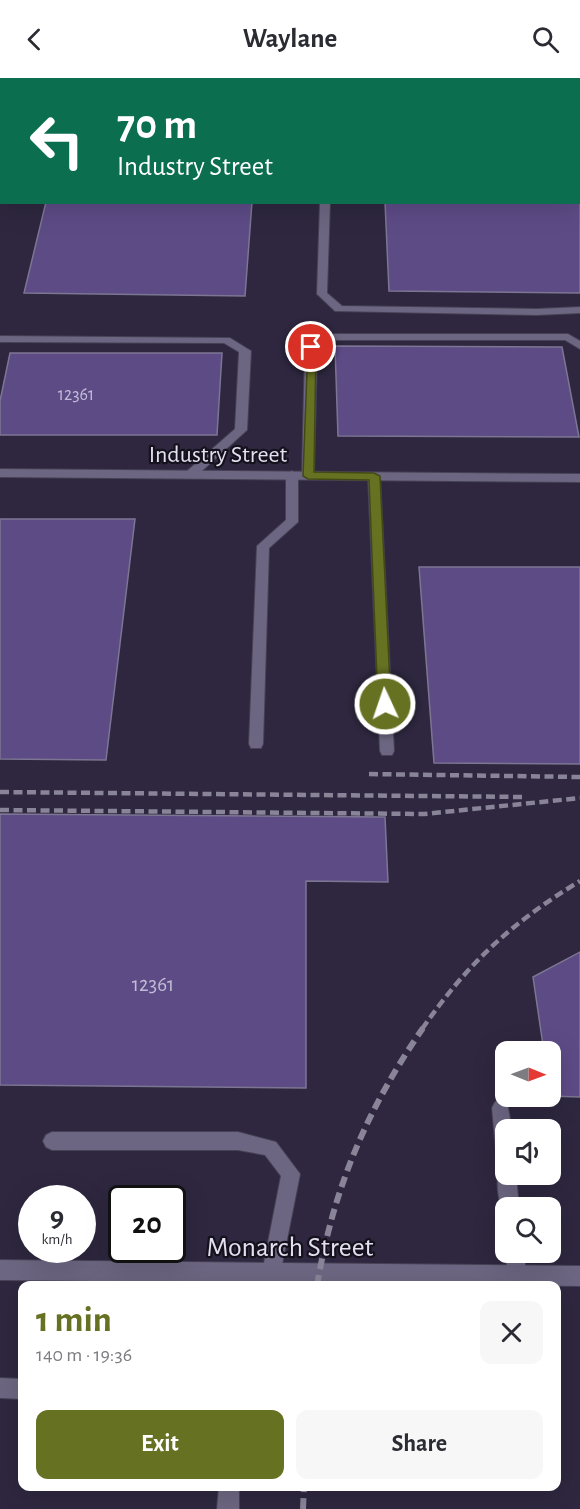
<!DOCTYPE html>
<meta charset="utf-8">
<style>
:root{--surface:#fff;--page:#f7f7f7;--text:#2b2b33;--muted:#7c7c81;--accent:#667122}
body{margin:0;font-family:"Alegreya Sans",sans-serif;background:var(--page);color:var(--text);height:100vh;display:flex;flex-direction:column;font-size:22px;white-space:nowrap}
*{box-sizing:border-box;margin:0}
p{font-size:20px;color:var(--muted)}
.icon{flex:none;width:33px;height:33px;fill:none;stroke:currentColor;stroke-width:2;stroke-linecap:round;stroke-linejoin:round}
.map{position:relative;flex:1;overflow:hidden}
.panel{position:absolute;left:18px;top:1203px;width:543px;height:210px;display:flex;flex-direction:column;background:var(--surface);border-radius:12px;box-shadow:0 6px 24px #0002}
.panel>*{flex:none}
.top-card{position:absolute;left:0px;top:0px;width:580px;height:126px;box-shadow:0 6px 24px #0002;background:#0b6e4f;color:#fff;overflow:hidden}
.needle{width:39px;rotate:91deg}
.tools{position:absolute;left:495px;top:963px;display:grid;gap:12px}
.tools a{display:grid;place-items:center;width:66px;height:66px;border-radius:12px;background:var(--surface);box-shadow:0 6px 24px #0002;font-size:30px}
.speed{position:absolute;left:18px;top:1107px;display:flex;gap:12px;font-size:30px;font-weight:700;text-align:center}
.speed>*{display:grid;place-content:center;width:78px;height:78px;border-radius:50%;background:var(--surface);box-shadow:0 6px 24px #0002;line-height:1}
.speed small{font-size:15px;font-weight:400}
.speed .limit{border:3px solid #111;border-radius:9px;background:#fff;color:#111}
.pin{position:absolute;display:grid;place-items:center;width:51px;height:51px;color:#fff;margin:-26px;border:3px solid #fff;border-radius:50%;box-shadow:0 2px 6px #0007}
.me{position:absolute;width:66px;margin:-33px;rotate:357deg;stroke-linejoin:round;filter:drop-shadow(0 0 4px #0008)}
.turn{display:flex;align-items:center;gap:21px;height:126px;padding:0 18px;font-size:27px}
.turn .icon{width:78px;height:78px;stroke-width:2.5}
.turn b{display:block;font-size:42px;line-height:51px}
.round{display:grid;place-items:center;flex:none;width:63px;height:63px;border-radius:12px;background:var(--page)}
.overview{display:flex;align-items:center;justify-content:space-between;height:102px;padding:0 18px}
h1{font-size:36px;font-weight:700;line-height:45px;color:var(--accent)}
.primary-button{display:flex;gap:12px;margin-top:auto;padding:12px 18px}
.primary-button a{flex:1;height:69px;border-radius:12px;background:var(--accent);color:#fff;font-size:24px;font-weight:700;line-height:69px;text-align:center}
.primary-button a+a{background:var(--page);color:var(--text)}
header{display:flex;justify-content:space-between;align-items:center;height:78px;padding:0 18px;background:var(--surface);font-size:27px;font-weight:700}
.map>svg:first-child{display:block}
.building{fill:#5d4b86;stroke:#7d7693;stroke-width:1.5}
.lines{fill:none;stroke-linecap:round;stroke-linejoin:round}
.service-casing{stroke:#474155;stroke-width:2}
.minor-casing{stroke:#474155;stroke-width:2}
.service{fill:#6d6682;fill-rule:evenodd}
.minor{fill:#6d6682;fill-rule:evenodd}
.rail-far1{stroke:#898497;stroke-width:4.5;stroke-dasharray:9 4.5;stroke-linecap:butt}
.rail{stroke:#898497;stroke-width:6;stroke-dasharray:11 6;stroke-linecap:butt}
.route{fill:#667122;stroke:#424916;stroke-width:1.5}
.labels{text-anchor:middle;stroke-width:4.5;stroke-linejoin:round;paint-order:stroke}
.far-number-label{font-size:18px;fill:#c2bbd5}
.number-label{font-size:21px;fill:#c2bbd5}
.street-label{font-size:24px;fill:#e3e0ef;stroke:#15121d}
.near-street-label{font-size:28px;fill:#e3e0ef;stroke:#15121d}
</style>
<header><svg class="icon" aria-label="back" viewBox="0 0 24 24"><path d="M15 5l-7 7 7 7"/></svg>Waylane<svg class="icon" aria-label="search" viewBox="0 0 24 24"><circle cx="10" cy="10" r="6"/><path d="M15 15l6 6"/></svg></header>
<div class="map">
<svg width="580" height="1431" viewBox="0 0 580 1431">
<rect width="100%" height="100%" fill="#2e273f"/>
<path class="building" d="M46,124H252L245,218L24,215Z
M385,124H580V215L389,213Z
M335,268L562,269L579,359L338,358Z
M10,275H222L217,357H0V323Z
M0,441H135L106,682L0,681Z
M419,489H580V686L434,685Z
M0,736L385,739L388,804L306,803V1010L0,1007Z
M580,874V1019L550,1018V974H544L533,899Z"/>
<g class="lines">
<defs>
<path id="service" d="M54,0H62L53,2Z
M430,0H438V2H430Z
M488,0H496L497,2H488Z
M0,1L3,2L2,7H0Z
M579,6H580V12H579Z
M320,124H330L327,215L342,228L537,231L580,229V235L537,237L335,233L317,216Z
M334,256H568L580,263V271L565,262H336L317,271L314,397L308,401L302,397L305,269Z
M0,258L230,260L251,273L247,352L194,400H186V394L235,351L239,274L224,265L0,264Z
M292,393L298,397V444L269,470L263,666L261,670H251L249,666L257,468L286,442V397Z
M374,394L380,398L394,673L392,677H382L380,673L368,398Z
M501,1022L507,1024L512,1052H506V1096H516L519,1130H506V1137C498,1128 495,1102 500,1090L497,1084L492,1030L495,1024Z
M52,1054H238L276,1064L300,1096L279,1202L272,1205L265,1202L262,1195L281,1098L265,1077L238,1072H52L46,1069L43,1063L46,1057Z
M506,1172V1174H524L526,1197L523,1204L516,1207L509,1204L505,1174Z
M0,1300L22,1301V1321L0,1320Z
M219,1408H239V1431H217Z"/>
<path id="minor" d="M0,32H2V38H0Z
M579,37H580V43H579Z
M0,391L580,396V404L0,399Z
M0,1182L580,1188V1208L0,1202Z"/>
</defs>
<use href="#service" class="service-casing"/>
<use href="#minor" class="minor-casing"/>
<use href="#service" class="service"/>
<use href="#minor" class="minor"/>
<path class="rail-far1" d="M369,696L580,699
M0,714L526,719
M0,732L424,736L580,720
M422,951C468,885 511,845 580,803"/>
<path class="rail" d="M317,1208C333,1111 367,1031 423,950
M303,1431L304,1408"/>
</g>
<path class="route" d="M308,267L316,269L314,394L374,395L380,398L391,626L385,631L378,626L369,402L308,401L303,398Z"/>
<g class="labels">
<g class="far-number-label">
<text x="76" y="322">12361</text>
</g>
<g class="number-label">
<text x="153" y="913">12361</text>
</g>
<g class="street-label">
<text x="218" y="384">Industry Street</text>
</g>
<g class="near-street-label">
<text x="290" y="1178">Monarch Street</text>
</g>
</g>
</svg>
<div class="tools">
<a><svg class="needle" viewBox="-14 -14 28 28"><path d="M0-13l5 13h-10z" fill="#e53935"/><path d="M0 13l5-13h-10z" fill="#7c7c81"/></svg></a>
<a><svg class="icon" aria-label="sound" viewBox="0 0 24 24"><path d="M4 9h4l5-4v14l-5-4H4zM17 9q2 3 0 6"/></svg></a>
<a><svg class="icon" aria-label="search" viewBox="0 0 24 24"><circle cx="10" cy="10" r="6"/><path d="M15 15l6 6"/></svg></a>
</div>
<div class="speed"><div>9<small>km/h</small></div><div class="limit">20</div></div>
<div class="pin" style="left:311px;top:269px;background:#d93025"><svg class="icon" aria-label="arrive" viewBox="0 0 24 24"><path d="M6 21V4h12l-3 4 3 4H6"/></svg></div>
<svg class="me" style="left:385px;top:626px" viewBox="-20 -20 40 40"><circle r="17" fill="#667122" stroke="#fff" stroke-width="3"/><path d="M0-11L8 9 0 5-8 9z" fill="#fff"/></svg>
<div class="top-card">
<div class="turn"><svg class="icon" aria-label="left" viewBox="0 0 24 24"><path d="M17 20v-9H6M10 6l-5 5 5 5"/></svg><div><b>70 m</b>Industry Street</div></div>
</div>
<section class="panel">
<div class="overview"><div><h1>1 min</h1><p>140 m · 19:36</p></div><a class="round"><svg class="icon" aria-label="close" viewBox="0 0 24 24"><path d="M6 6l12 12M18 6L6 18"/></svg></a></div>
<div class="primary-button"><a>Exit</a><a>Share</a></div>
</section>
</div>
